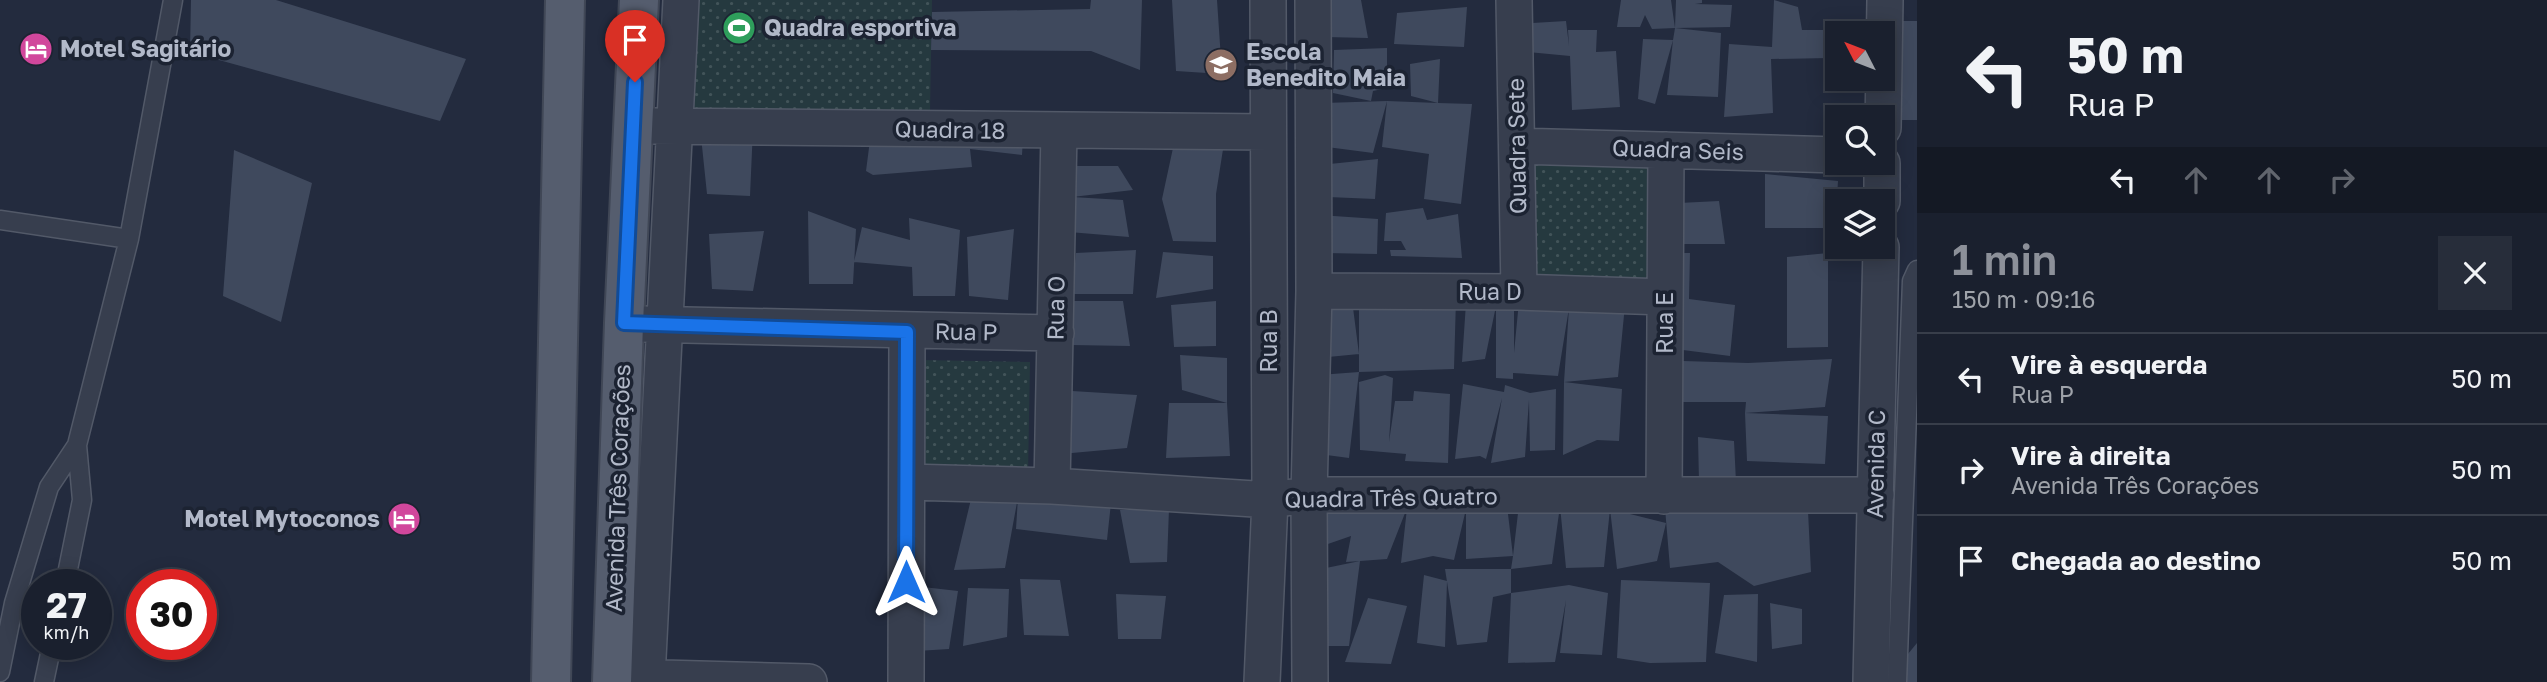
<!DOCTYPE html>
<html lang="pt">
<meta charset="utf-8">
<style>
:root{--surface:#1a202e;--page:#272d3a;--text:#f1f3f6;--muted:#9fa3aa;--line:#383e4a;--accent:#8c9099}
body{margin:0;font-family:"Golos Text",sans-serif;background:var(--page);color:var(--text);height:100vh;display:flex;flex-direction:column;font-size:26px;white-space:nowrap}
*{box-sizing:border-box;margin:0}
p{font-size:23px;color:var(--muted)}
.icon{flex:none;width:38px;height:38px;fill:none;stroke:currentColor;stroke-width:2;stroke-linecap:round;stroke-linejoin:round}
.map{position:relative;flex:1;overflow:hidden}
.details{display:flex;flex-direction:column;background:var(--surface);width:630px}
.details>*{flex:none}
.hud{background:#1a202e;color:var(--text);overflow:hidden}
.needle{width:46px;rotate:312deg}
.tools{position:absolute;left:1825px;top:21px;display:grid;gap:14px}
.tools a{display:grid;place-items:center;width:70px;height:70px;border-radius:0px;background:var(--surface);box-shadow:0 4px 18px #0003,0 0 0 2px var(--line);font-size:35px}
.speed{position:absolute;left:21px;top:569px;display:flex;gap:14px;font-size:35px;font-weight:700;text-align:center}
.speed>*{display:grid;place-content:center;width:91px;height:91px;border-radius:50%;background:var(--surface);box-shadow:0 4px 18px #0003,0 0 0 2px var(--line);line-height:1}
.speed small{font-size:18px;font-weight:400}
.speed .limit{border:10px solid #d22;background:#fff;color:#111}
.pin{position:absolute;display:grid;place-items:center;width:60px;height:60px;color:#fff;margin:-72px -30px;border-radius:50% 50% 50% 0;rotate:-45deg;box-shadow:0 0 7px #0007}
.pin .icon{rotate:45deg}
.me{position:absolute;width:77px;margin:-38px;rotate:0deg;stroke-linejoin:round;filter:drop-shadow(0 0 5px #0008)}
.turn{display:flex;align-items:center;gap:24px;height:147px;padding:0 35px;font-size:32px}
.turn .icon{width:91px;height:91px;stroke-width:2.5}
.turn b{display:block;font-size:49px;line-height:60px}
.lanes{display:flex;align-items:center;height:66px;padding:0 35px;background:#0003;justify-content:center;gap:35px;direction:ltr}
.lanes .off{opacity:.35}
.round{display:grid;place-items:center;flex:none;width:74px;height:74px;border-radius:0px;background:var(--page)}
.overview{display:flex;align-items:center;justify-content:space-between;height:119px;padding:0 35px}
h1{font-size:42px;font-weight:600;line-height:52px;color:var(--accent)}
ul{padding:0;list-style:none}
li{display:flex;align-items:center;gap:21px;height:91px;padding:0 35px;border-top:2px solid var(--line)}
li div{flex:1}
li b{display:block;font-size:26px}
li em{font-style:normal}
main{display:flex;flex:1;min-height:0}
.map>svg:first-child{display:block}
.park{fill:url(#park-dots)}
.building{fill:#3f495d}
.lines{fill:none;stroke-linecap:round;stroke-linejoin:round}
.lane-casing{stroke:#525968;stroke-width:21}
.street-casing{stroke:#525968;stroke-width:38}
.primary-casing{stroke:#404756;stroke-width:42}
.lane{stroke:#373e4e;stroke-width:18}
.street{stroke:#373e4e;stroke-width:35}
.primary{stroke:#555d6e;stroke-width:38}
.route-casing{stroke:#114b97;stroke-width:18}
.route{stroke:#1a73e8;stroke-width:12}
.labels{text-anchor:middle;stroke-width:7;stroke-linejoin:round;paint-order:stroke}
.poi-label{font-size:23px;font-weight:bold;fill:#b2b9c9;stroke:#1c2332;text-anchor:start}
.street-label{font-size:23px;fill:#b2b9c9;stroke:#1c2332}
</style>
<main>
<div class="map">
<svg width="1917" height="682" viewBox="0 0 1917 682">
<defs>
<pattern id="park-dots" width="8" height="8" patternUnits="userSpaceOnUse" patternTransform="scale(1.75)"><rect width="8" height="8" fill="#25393f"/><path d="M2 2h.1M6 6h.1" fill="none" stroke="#425459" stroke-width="1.8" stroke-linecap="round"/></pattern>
</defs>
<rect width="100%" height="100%" fill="#232b3e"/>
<path class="park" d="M696,0H932L930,111L694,109Z
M1505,150H1659L1658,301L1504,300Z
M919,360L1030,362L1028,474L916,473Z"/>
<path class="building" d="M191,0H276L466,59L440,121L190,52Z
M1091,0H1142L1140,70L1091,51L931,50L932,12L1090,9Z
M1172,0H1217L1222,74L1176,71Z
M1325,0H1361L1368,38L1326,37Z
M1621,0H1671L1675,28L1676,0H1702V3L1695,4L1732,5L1730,27L1675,28L1721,33L1718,97L1667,95L1673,40L1655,104L1638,99L1643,39L1673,40L1675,28L1652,29L1645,15L1640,27H1617Z
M1774,0L1798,7L1802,30H1832L1829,58L1771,59L1773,113L1724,117L1729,44L1772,47Z
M1467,7L1464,47L1394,44L1397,13Z
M1566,21L1569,46L1568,30H1597L1596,52L1616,51L1620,107L1572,110L1570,56L1528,52L1514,24Z
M1899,21H1917V120H1898Z
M1387,48V88L1373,91L1371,101L1333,93L1334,50Z
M1440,59L1438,103L1472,104L1461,204L1424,199L1429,154L1382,147L1387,101L1373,153L1327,147L1324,103L1387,101L1438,103L1411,96L1410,64Z
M700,127L753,128L750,196L707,194Z
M1023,138L1022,155L970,149L972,167L873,175L866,171L870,140Z
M1224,143L1216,194V242L1173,241L1162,199L1173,148Z
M234,150L312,183L281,322L223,296Z
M1378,159L1375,199L1328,197L1320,165Z
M1069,166H1118L1133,190L1072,197L1123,200L1129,237L1069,232Z
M1765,174L1838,181L1835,228H1765Z
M1719,201L1725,244H1677L1679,203Z
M1423,208L1427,220L1458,214L1462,258L1391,256L1390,250H1406L1401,241H1384L1386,213Z
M808,211L856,229L853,284H809Z
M1319,215L1378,219L1377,254L1325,253Z
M909,218L960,230L955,296H913L912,267L854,262L862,227L910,240Z
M1014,229L1008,300L969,296L967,237Z
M764,231L753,291L712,289L709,234Z
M1136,250L1133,294H1072L1076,253Z
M1163,252L1213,256V289L1156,298Z
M1674,253H1690L1689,299L1735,305L1730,356L1675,349Z
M1828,253V347L1787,348V257Z
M1322,298L1352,300L1359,354L1318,358Z
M1359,299H1456L1454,369L1359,372Z
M1069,301H1123L1130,346L1071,345Z
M1216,301V346L1174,347L1171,305Z
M1519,301L1625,305L1618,377L1564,382L1622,389L1619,441L1597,440L1563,455L1564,382L1569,308L1558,376L1513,373V379L1496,378V306H1514V353Z
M1466,303L1496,306L1485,359L1462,362Z
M1180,355L1227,358V403L1182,390Z
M1832,359L1825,407L1745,413L1828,416L1825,464L1747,461L1745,413L1746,402H1682L1683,361L1748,363Z
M1359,372L1349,458L1319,454V375Z
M1385,375L1393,378L1389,442L1395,401H1413L1414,391L1450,394L1448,463L1405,461L1406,454L1360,450L1359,382Z
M1463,384L1504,392L1505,385L1530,393L1556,389L1555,450L1530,451L1529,400L1525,457L1491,463L1502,398L1486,459L1480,456L1455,459Z
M1072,391L1137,395L1127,448L1061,454Z
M1169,403H1227L1230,456L1166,458Z
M1698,437L1734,441L1736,482H1699Z
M972,495L1018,497L1005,568L954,570Z
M1466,495L1508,514L1513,556L1520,496L1610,509L1666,523L1657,561L1617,569L1610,509L1604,567L1566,568L1560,506L1552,564L1511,569L1513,556L1466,559Z
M1664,496L1808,511L1811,572L1754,586L1718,562L1670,568Z
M1018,497L1111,503L1107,540L1016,529Z
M1407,508L1466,509L1454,560L1433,556L1401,563Z
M1407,508L1387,559L1360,561L1349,646H1326V568L1360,561L1346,562L1351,536L1325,545L1309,514L1357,509Z
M1169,509L1167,562L1130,563L1120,510Z
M1445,569H1511V593L1493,597L1487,642L1457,645Z
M1424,575L1447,581L1445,647L1417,643Z
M1020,579L1060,580L1069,636L1024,635Z
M1621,580L1710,583L1706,662L1650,663L1617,658Z
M1569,585L1608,593L1602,655L1560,653L1566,600L1555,662L1508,663L1511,593Z
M923,587L958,591L949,649L917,651Z
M968,588L1009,589L1007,637L963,646Z
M1116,594L1166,596L1161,639H1118Z
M1758,594L1757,662L1715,653L1724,595Z
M1368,598L1407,606L1391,664L1345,662Z
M1770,603L1802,609V644L1772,649Z
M1917,643V682H1904L1903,660Z"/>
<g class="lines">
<defs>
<path id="lane" d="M0,220L129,239
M65,584L82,500L77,445L129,239L173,0
M0,672L14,603L49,487L77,445
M44,682L52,644
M1897,682L1912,281L1917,270"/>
<path id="street" d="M1514,0L1519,292
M652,126L1268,132
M1883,128L1885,0
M1518,146L1838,155
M1882,201V163
M1314,291L1519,292L1665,297
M641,324L1056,333
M907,482L1052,486L1270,500L1309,495H1876
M1052,486L1059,131
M1664,496L1666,150
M626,677L809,682
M647,678L681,0
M906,682L907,332
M1262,682L1270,500L1268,0
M1310,682L1309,495L1314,291L1313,0
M1871,682L1881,247"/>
<path id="primary" d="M551,682L565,0
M612,682L624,323L639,0"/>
</defs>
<use href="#lane" class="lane-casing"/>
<use href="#street" class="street-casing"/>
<use href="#primary" class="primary-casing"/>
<use href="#lane" class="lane"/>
<use href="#street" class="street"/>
<use href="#primary" class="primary"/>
</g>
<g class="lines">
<defs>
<path id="route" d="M635,82L624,323L907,332L906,582"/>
</defs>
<use href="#route" class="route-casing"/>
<use href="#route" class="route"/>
</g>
<defs>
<symbol id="stadium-disc" viewBox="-11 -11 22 22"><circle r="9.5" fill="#2e9e5b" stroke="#1c2332"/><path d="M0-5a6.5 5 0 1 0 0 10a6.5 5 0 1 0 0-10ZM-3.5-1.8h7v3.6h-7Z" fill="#fff"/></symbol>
<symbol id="hotel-disc" viewBox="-11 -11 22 22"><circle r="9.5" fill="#d1479c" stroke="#1c2332"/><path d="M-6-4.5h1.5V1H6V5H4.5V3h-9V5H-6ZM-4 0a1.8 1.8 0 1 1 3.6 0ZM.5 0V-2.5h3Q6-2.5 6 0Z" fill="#fff"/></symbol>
<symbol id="school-disc" viewBox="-11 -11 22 22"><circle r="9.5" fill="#8d6e63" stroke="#1c2332"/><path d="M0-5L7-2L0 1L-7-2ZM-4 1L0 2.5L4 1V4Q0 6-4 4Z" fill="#fff"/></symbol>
</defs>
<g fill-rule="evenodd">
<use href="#stadium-disc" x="720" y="9" width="38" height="38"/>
<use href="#hotel-disc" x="17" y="30" width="38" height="38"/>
<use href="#school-disc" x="1202" y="46" width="38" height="38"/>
<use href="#hotel-disc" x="385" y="500" width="38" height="38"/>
</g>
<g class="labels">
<g class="poi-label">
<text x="764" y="36">Quadra esportiva</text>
<text x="60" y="57">Motel Sagitário</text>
<text x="1246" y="60">Escola<tspan x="1246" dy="26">Benedito Maia</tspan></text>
<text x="380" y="527" text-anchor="end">Motel Mytoconos</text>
</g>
<g class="street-label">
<text transform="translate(950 130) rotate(1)" y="8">Quadra 18</text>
<text transform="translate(1517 146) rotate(-91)" y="8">Quadra Sete</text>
<text transform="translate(1678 150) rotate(2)" y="8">Quadra Seis</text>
<text x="1490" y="300">Rua D</text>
<text transform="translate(1056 308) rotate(-89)" y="8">Rua O</text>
<text transform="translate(1665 323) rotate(-90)" y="8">Rua E</text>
<text transform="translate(966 332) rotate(1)" y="8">Rua P</text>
<text transform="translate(1269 341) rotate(-90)" y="8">Rua B</text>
<text transform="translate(1876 464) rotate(-89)" y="8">Avenida C</text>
<text transform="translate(618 488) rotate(-88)" y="8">Avenida Três Corações</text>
<text transform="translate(1391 498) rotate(-1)" y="8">Quadra Três Quatro</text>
</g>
</g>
</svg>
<div class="tools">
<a><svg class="needle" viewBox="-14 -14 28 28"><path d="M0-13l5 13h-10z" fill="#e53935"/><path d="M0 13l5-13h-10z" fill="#9fa3aa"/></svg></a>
<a><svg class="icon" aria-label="search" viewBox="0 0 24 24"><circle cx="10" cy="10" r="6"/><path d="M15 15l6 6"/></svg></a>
<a><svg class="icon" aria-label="layers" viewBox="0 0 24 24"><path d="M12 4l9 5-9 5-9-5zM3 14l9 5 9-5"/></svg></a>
</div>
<div class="speed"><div>27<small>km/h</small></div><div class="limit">30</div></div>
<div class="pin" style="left:635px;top:82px;background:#d93025"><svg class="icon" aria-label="arrive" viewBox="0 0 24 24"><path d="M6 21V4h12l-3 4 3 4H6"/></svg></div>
<svg class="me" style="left:906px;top:582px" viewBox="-20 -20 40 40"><path d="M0-17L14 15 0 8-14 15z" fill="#1a73e8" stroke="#fff" stroke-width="4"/></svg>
</div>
<section class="details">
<div class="hud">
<div class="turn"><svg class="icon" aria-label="left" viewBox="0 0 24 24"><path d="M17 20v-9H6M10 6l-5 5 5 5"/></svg><div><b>50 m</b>Rua P</div></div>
<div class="lanes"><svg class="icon" aria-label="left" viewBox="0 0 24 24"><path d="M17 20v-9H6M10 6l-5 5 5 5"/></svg><svg class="icon off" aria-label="ahead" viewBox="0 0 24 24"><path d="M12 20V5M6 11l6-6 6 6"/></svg><svg class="icon off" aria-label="ahead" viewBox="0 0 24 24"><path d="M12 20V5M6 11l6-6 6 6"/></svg><svg class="icon off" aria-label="right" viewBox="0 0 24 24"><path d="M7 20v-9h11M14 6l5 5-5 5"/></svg></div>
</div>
<div class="overview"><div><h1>1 min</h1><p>150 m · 09:16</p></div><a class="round"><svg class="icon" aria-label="close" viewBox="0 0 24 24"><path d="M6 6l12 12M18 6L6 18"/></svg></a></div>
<ul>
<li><svg class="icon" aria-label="left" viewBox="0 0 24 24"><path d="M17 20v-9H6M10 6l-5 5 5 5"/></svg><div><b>Vire à esquerda</b><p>Rua P</p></div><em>50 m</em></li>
<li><svg class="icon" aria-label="right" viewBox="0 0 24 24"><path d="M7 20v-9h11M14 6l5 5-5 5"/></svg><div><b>Vire à direita</b><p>Avenida Três Corações</p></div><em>50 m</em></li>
<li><svg class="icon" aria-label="arrive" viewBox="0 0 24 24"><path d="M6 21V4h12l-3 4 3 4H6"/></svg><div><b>Chegada ao destino</b></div><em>50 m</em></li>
</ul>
</section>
</main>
